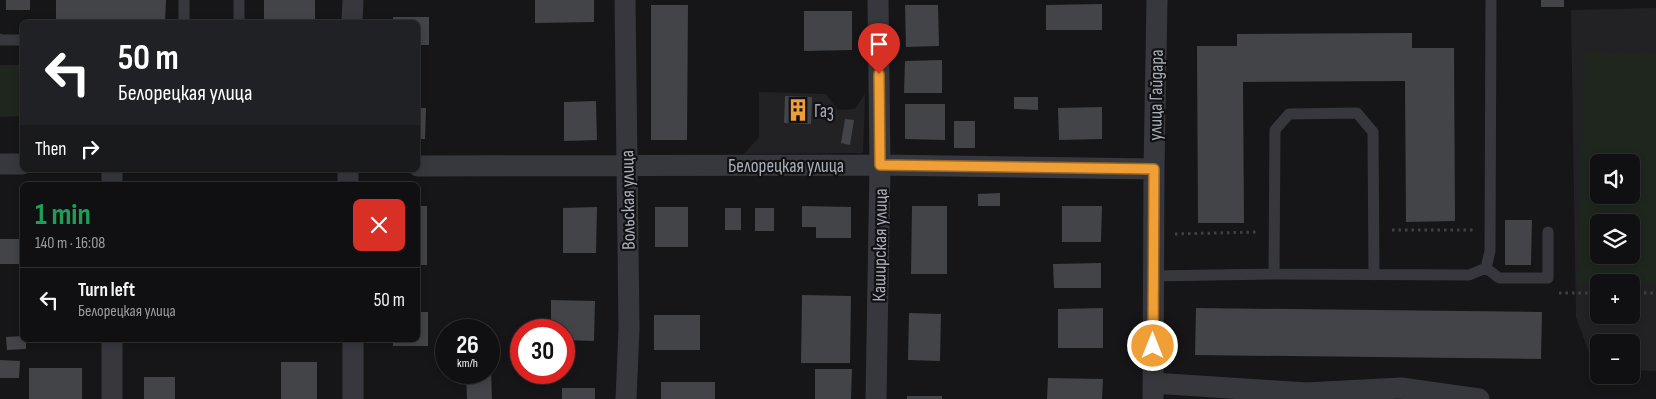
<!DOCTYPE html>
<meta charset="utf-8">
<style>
:root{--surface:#101012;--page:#1e1e20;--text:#f1f3f6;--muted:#9c9d9f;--line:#303032}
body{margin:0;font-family:"Sofia Sans Condensed",sans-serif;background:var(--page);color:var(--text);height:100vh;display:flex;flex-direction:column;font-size:19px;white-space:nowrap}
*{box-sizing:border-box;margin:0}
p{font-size:16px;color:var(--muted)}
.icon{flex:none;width:28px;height:28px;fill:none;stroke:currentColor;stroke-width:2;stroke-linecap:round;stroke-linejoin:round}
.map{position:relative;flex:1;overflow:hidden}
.details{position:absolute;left:20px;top:182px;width:400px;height:160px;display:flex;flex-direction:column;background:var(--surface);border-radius:8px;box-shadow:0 2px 8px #0003,0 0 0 1px var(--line)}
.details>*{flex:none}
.top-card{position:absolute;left:20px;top:20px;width:400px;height:152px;border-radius:8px;box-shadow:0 2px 8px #0003,0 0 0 1px var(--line);background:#202124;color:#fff;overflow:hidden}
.fabs{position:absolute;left:1590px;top:154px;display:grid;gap:10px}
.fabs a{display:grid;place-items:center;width:50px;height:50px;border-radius:8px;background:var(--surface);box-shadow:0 2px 8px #0003,0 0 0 1px var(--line);font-size:25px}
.speed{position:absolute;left:435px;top:319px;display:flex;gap:10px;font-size:25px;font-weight:700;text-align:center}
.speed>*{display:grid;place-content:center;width:65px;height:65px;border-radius:50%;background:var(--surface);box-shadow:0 2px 8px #0003,0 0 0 1px var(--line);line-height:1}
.speed small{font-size:12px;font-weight:400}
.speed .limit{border:8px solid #d22;background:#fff;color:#111}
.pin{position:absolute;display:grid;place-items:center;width:42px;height:42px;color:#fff;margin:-51px -21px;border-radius:50% 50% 50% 0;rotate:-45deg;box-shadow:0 0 5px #0007}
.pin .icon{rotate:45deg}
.me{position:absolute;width:55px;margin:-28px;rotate:0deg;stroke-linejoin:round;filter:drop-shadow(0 0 4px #0008)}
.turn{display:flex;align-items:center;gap:18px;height:105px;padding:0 15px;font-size:22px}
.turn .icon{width:65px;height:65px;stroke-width:2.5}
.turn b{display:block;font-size:35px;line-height:42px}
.then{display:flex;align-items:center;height:48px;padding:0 15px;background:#0003;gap:10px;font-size:19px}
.round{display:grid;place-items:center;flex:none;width:52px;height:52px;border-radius:8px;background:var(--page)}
.overview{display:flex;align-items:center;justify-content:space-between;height:85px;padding:0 15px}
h1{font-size:30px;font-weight:700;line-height:38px;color:#1e9e55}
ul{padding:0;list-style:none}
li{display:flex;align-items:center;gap:15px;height:65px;padding:0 15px;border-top:1px solid var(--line)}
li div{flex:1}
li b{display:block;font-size:19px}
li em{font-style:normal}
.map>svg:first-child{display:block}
.built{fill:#222225;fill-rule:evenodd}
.green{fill:#1e261e;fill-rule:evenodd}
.building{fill:#424448}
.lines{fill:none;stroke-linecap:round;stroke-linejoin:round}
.path{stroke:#3d4044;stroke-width:3;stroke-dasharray:2.5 4;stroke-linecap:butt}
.lane{stroke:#37383d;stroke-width:11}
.street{stroke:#37383d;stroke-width:21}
.route-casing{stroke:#9b6723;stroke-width:12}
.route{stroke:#ef9f36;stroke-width:9}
.labels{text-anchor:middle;stroke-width:4.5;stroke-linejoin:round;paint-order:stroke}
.street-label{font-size:19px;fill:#a8aeb8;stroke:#111113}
.poi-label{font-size:19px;fill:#a8aeb8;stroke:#111113;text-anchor:start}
</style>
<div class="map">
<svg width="1656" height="399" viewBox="0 0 1656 399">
<rect width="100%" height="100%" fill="#161618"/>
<path class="built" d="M1656,8V371L1631,370V342H1599V369H1595L1576,317L1571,10ZM1599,162H1631V195H1599ZM1599,222H1631V255H1599ZM1599,282H1631V315H1599Z
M759,92L826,94L838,110L855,109L865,94L863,153L744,154L759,137Z"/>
<path class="green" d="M1585,52L1656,54V284L1599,282V284H1578ZM1599,162H1631V195H1599ZM1599,222H1631V255H1599Z
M0,65H22V116L0,117Z"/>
<path class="building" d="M6,0H30V10H6Z
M56,0H166L165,22H56Z
M264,0H315V22H264Z
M535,0H594V22L535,23Z
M1541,0H1564V7H1541Z
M1102,4V30H1046V5Z
M651,5H688L687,140H651Z
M905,5H938L939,46L906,47Z
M804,11H852V50L804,51Z
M393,17H429V45H418V22H393Z
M1412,33V48H1454L1455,221L1406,222L1405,81L1243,82L1244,223H1198L1197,46H1237V34Z
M942,60V93H904L905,61Z
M785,96L812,97L811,124L784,123Z
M1014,97H1038V110L1014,109Z
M596,101L597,140L564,141V102Z
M905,104H945V140L905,139Z
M1102,107V139L1059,140L1058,108Z
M418,108H426L425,139H418Z
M845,119L854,120L850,145L841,143Z
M954,121H975V148H954Z
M1000,193V206H978V194Z
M418,206H427V265H418Z
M802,206L851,207V238H816V227H802Z
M912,206H947V274H911Z
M1062,206H1102L1101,242H1062Z
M597,207L596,253H563V208Z
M655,207H688V247H655Z
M725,208H741V230H725Z
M755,208H774V231H755Z
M1505,220H1532L1531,265H1505Z
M0,239H22V264H0Z
M1101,263V288H1054L1053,264Z
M802,295L851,296L850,363H801Z
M551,300L595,301L594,341L564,340V330H551Z
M1103,308V348H1058V309Z
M1196,308L1542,312L1541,359L1195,355Z
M418,312H428V346H393V340H418Z
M909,313L941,314L940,361L908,360Z
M654,315H700V350H654Z
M22,336V340H26V349L7,350L6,337Z
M286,340H315V343H286Z
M0,360L20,361L19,378H0Z
M281,362H317V399H281Z
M29,368H82V399H29Z
M489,369H491L492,399H467L466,372H489Z
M815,369H852L851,399H815Z
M144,377H175V399H144Z
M1048,378L1103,379L1102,399H1047Z
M661,382H715V399H661Z
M562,388H595V399H562Z
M907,396H942V399H907Z"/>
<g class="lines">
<path class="path" d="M1392,230H1473
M1175,234L1257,232
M1559,293H1599
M1631,293H1656"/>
<path class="lane" d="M239,0V22
M184,22V0
M0,39L1,40H22
M1486,268L1499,278H1548V232
M1274,274L1275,130L1289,114L1357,113L1373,132L1374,275
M1153,276L1274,274L1469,275L1486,268L1490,251L1491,0"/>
<path class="street" d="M625,0L629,329L626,399
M352,22L353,0
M0,164H22
M418,166L880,165L1154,169
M348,170V185
M112,185V170
M1153,383L1306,393L1401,388L1479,399
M112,399V340
M353,399V340
M876,399L880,165L878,0
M1153,399L1154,169L1157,0"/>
</g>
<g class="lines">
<defs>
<path id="route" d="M879,74L880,165L1154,169L1153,346"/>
</defs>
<use href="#route" class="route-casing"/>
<use href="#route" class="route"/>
</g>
<defs>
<symbol id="building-bare" viewBox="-9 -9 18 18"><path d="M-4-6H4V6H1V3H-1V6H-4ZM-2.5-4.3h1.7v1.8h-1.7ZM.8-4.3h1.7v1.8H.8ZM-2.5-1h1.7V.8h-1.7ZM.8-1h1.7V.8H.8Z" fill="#ef9f36" stroke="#111113" stroke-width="2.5" paint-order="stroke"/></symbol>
</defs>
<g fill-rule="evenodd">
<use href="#building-bare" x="782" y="94" width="32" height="32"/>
</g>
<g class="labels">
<g class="street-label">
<text transform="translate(1155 95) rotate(-89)" y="7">улица Гайдара</text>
<text x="786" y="172">Белорецкая улица</text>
<text transform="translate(627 200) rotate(-91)" y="7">Вольская улица</text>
<text transform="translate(879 245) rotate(-89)" y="7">Каширская улица</text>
</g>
<g class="poi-label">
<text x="814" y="117">Газ</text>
</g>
</g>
</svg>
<div class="fabs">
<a><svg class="icon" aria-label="sound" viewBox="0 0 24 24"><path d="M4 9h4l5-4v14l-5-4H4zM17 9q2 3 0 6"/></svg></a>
<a><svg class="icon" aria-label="layers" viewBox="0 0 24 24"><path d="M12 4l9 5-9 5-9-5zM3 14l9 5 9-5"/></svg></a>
<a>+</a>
<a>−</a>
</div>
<div class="speed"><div>26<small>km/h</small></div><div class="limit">30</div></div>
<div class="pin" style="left:879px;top:74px;background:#d93025"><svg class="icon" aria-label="arrive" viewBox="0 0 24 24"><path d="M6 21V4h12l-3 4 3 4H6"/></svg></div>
<svg class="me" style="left:1153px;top:346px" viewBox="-20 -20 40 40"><circle r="17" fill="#ef9f36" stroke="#fff" stroke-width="3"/><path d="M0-11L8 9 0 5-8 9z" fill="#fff"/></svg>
<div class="top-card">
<div class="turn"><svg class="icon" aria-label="left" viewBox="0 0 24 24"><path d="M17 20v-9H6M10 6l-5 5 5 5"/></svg><div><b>50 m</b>Белорецкая улица</div></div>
<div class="then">Then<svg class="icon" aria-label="right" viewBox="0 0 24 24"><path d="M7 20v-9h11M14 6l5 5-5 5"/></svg></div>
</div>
<section class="details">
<div class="overview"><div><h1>1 min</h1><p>140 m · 16:08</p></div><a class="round" style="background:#d93025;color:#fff"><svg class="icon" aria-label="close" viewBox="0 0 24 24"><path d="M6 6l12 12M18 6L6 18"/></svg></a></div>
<ul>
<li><svg class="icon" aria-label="left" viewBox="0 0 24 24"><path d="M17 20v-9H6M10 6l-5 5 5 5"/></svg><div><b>Turn left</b><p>Белорецкая улица</p></div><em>50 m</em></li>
</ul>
</section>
</div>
